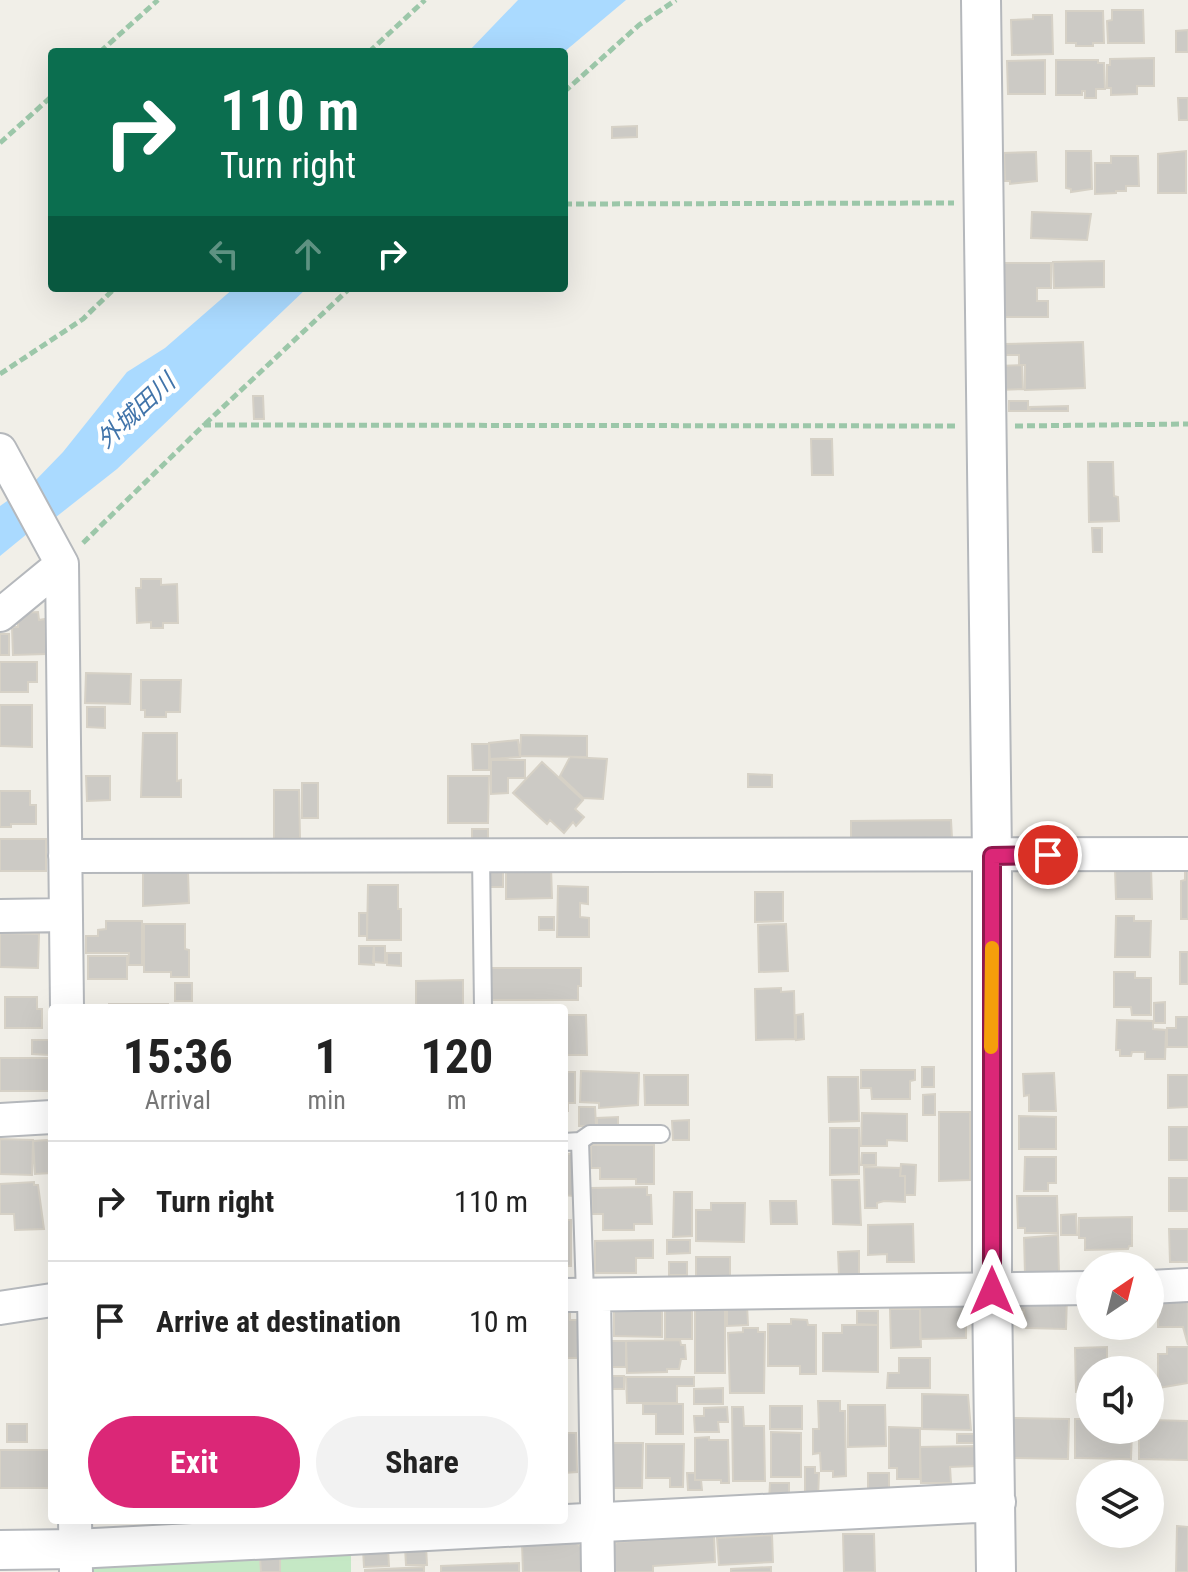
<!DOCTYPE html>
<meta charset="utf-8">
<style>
:root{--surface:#fff;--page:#f2f2f2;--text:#222;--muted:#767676;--line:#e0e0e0;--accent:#db2777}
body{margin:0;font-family:"Roboto Condensed","Noto Sans JP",sans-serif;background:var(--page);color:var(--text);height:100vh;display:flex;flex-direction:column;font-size:30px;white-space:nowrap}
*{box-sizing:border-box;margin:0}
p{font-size:26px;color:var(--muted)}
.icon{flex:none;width:44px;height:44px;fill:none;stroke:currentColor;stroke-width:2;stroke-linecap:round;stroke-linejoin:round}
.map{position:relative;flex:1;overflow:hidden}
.panel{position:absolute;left:48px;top:1004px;width:520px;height:520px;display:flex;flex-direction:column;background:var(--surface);border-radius:8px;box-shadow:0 8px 32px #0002}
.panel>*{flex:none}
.guide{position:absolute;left:48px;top:48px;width:520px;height:244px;border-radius:8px;box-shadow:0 8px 32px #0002;background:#0b6e4f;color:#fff;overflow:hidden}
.needle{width:52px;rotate:35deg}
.controls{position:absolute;left:1076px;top:1252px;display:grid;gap:16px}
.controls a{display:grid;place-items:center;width:88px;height:88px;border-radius:50%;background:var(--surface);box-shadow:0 8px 32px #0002;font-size:40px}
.pin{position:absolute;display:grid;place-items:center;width:68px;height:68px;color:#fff;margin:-34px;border:4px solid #fff;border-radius:50%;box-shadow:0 2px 8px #0007}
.me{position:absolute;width:88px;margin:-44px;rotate:0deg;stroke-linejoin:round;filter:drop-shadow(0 0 6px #0008)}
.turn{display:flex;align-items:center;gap:28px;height:168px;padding:0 40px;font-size:36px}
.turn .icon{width:104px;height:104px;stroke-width:2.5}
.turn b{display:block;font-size:56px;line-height:68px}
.lanes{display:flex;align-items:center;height:76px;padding:0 40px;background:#0003;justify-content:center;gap:40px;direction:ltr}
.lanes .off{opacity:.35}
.eta{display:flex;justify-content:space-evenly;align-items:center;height:136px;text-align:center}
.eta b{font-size:48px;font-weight:700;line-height:56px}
.button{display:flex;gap:16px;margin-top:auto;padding:16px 40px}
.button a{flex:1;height:92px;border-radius:48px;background:var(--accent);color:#fff;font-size:32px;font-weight:700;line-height:92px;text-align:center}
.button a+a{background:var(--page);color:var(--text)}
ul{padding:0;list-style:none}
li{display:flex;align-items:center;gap:24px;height:120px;padding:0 40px;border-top:2px solid var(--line)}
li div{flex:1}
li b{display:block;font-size:30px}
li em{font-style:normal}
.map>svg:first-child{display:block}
.green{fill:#c5e8c5}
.water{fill:#aadaff}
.building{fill:#cccac5;stroke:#d6d1c6;stroke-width:2}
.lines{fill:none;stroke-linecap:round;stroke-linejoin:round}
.service-casing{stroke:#b5b8bc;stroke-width:20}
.minor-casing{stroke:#b5b8bc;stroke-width:36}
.tertiary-casing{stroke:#b5b8bc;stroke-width:42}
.path{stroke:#9cc7a9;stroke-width:5;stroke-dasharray:8 4;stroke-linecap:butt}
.service{stroke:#fff;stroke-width:16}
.minor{stroke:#fff;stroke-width:32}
.tertiary{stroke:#fff;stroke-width:38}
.route-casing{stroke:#8e194d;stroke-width:20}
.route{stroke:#db2777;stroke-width:14}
.slow{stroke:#f59e0b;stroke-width:14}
.labels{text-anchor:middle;stroke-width:8;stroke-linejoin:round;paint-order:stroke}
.water-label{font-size:24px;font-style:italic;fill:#4174aa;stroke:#fff}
</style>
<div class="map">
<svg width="1188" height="1572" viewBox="0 0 1188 1572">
<rect width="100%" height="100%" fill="#f1efe8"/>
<path class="green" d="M351,1551V1572H91L98,1562Z"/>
<path class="water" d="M518,0H626L564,52H468Z
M234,288H307L117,469L56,517L33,529L0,556V506L33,483L63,452L127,372L165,348Z"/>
<path class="building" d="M1112,10H1143L1144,43H1108L1107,21L1112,20Z
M1066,11H1103L1104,43H1093V46H1076V43H1066Z
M1033,15H1052L1053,54L1012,55L1011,20L1033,19Z
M1188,30V52H1176V31Z
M1154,58V86H1137V94L1111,95V88H1107V65H1110V59Z
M1045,60V94H1008L1007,61Z
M1056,60H1098V63H1104L1105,89H1096V98H1085V91H1082V95H1056Z
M1178,98H1188V120H1179Z
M637,126V137L612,138V127Z
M1066,151H1091L1092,189L1071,192V189L1066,188Z
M1186,151V193H1158V154Z
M1036,152L1037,181L1010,184V181H1005L1004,153Z
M1111,156H1138L1139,186H1126V191H1116V193L1095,194V163H1111Z
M1032,212L1091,214L1087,240L1031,238Z
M1104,261V287L1054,288L1053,262Z
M1002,263H1051V288H1037V301H1048V317H1005V307L1001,308Z
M1083,342L1085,388L1025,390V365H1019V355H1006L1005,344Z
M1022,365L1023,389L999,390L998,366Z
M253,396H263L264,419H254Z
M1009,401H1028V411H1009Z
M1068,406V411H1029L1030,407Z
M811,439H832L833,475H812Z
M1088,462H1113L1114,496L1118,497L1119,521L1089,522Z
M1092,528H1102V552H1093Z
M141,579H161V585L177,584L178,623H163V628H151V622L137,623L136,588H141Z
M38,612L39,620L45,619L46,654L13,655L12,627H18V613Z
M0,634H9V655H0Z
M0,662H37V682H28V692H0Z
M86,673L131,674L130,704L85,703Z
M141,680H181L180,712H166V717H145V710H141Z
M0,705H32V747L0,746Z
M87,707H105V728L87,727Z
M143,733H177V781L181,780V797H141Z
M521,735L587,736V757L520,756Z
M518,740L520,757L490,759L489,743Z
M472,744H489V770H473Z
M570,757L607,759L603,799L583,798L560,776Z
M491,760H525V778H508V793L491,794Z
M542,762L583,800L575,809L584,817L576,826L573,822L564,833L550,820L547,824L513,793Z
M748,774L772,775V787H748Z
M86,776H110V800L87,801Z
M448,776H489L488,823H448Z
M302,783H318V818H302Z
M274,790H299L300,838L274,839Z
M0,791H30V805H36V824H11V827H0Z
M951,820L952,838L851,839V821Z
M472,829H488V845L472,846Z
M0,839H46V871H0Z
M1185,863H1188V919H1181V881L1185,880Z
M490,866H503V887H490Z
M551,867L552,898L506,899V868Z
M1151,868L1152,899H1116L1115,869Z
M188,872L189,903L143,906V873Z
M368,885H398V909H401V940H367Z
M558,886L588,887V904L580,903V917L589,918V937H557Z
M755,892H783V921L755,922Z
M359,913H367V936H359Z
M1116,916H1134V921H1151L1150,957H1115Z
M539,917H554V930H539Z
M106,921H142V965H128L129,953H86V936H98V930L106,929Z
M144,924H185V949L189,950V977H171V972H144Z
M786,924L788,971L759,972L758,925Z
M0,933L39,934L38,968L0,967Z
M359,946H374V965L359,964Z
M374,946H385V963L373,962Z
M1180,952H1188V984H1180Z
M387,953H401V966L387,965Z
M88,956H127V979H88Z
M491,968H581V986H578V1000H491Z
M1114,972H1135V978H1151V1015H1132L1131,1007H1114Z
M463,980V1008H416V981Z
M175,983H192V1001H175Z
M781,988V992L794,991L795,1039L756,1040L755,989Z
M5,997H37V1009H42V1028H5Z
M1165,1002V1023H1154V1003Z
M109,1004H168V1008H109Z
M803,1014L804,1039L796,1040V1015Z
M564,1015H586L587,1055H564Z
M1176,1017H1188V1047H1167V1028H1176Z
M1117,1020L1153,1021V1029L1166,1030L1165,1059H1145V1052H1132L1131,1056H1120V1050H1116Z
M32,1040H50L49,1055L32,1054Z
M0,1058H49L50,1091H0Z
M922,1067H934V1087H922Z
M861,1070H915V1080L910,1081V1099H872L871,1088H861Z
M581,1071L639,1073L638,1105L599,1108V1103L580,1102Z
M564,1072H575V1103H568V1111H564Z
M1054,1073L1056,1111H1029V1095L1024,1096L1023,1074Z
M644,1075H688V1105H645Z
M1168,1075H1188V1107L1168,1108Z
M828,1077H858L859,1121L829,1122Z
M935,1094V1115H923V1095Z
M579,1107H595L596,1126H579Z
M939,1112H970V1180L939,1181Z
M862,1113L907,1114V1141L887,1140V1146H861Z
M1019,1116L1056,1117V1149H1019Z
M618,1117V1128L597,1129V1118Z
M689,1120V1140H673L672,1121Z
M1169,1127H1188V1160H1169Z
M830,1128H859V1174L830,1175Z
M0,1139L33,1140L32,1175L0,1174Z
M47,1140L51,1145L52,1173L35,1174L33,1141Z
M591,1145H654V1184H636V1179H600V1168H591Z
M862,1153H876V1165H861Z
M564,1154H574L573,1196L564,1195Z
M1025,1157H1056V1183H1048V1191H1024Z
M901,1164L916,1165L915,1195H905V1176H900Z
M864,1167L901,1168L900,1176H905V1202L884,1201L877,1203V1208H865Z
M1169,1178H1188V1211H1169Z
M832,1180H859L861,1225L833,1224Z
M34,1182V1185H38L44,1229L15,1230L14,1214H0V1184Z
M647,1187V1195H651L652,1224H634V1230H603V1214H592L591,1188Z
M674,1192H692V1236L673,1237Z
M1017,1196H1057L1058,1233H1025V1228H1018Z
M770,1201H796L797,1224H771Z
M711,1203H745L744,1242L696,1241V1210H711Z
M1076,1214L1077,1235H1061V1215Z
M1132,1217V1246H1129L1128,1249L1085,1250V1238H1079V1218Z
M564,1220H571V1266H564Z
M913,1224L914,1262H887V1254L868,1255V1225Z
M1169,1229H1188V1262H1170Z
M1058,1235L1059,1273L1025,1274L1024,1238Z
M653,1240V1258H636V1273H595V1241Z
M667,1240H690V1253L667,1254Z
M859,1251V1275H839L838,1252Z
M696,1257H730V1279L696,1278Z
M669,1262H687V1275H669Z
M1158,1295H1188V1345L1183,1327H1158Z
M1067,1296L1066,1329L1026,1328L1024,1310H1020V1301Z
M965,1304L966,1306H970V1322H966V1338L920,1339V1305Z
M747,1305L748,1325L727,1326V1306Z
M614,1308H662V1337L614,1336Z
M665,1308H692V1339H665Z
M890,1309H920L921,1347L891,1348Z
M695,1310H725V1373H695Z
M564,1311H570V1320H578V1358H564Z
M857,1311H878V1325L857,1324Z
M791,1319L807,1320L808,1325H816V1374H800V1366H768V1324H791Z
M842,1325H878V1372L823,1371V1333H842Z
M743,1328H758V1332H765L764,1393H730L728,1333L743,1332Z
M680,1340L681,1345H685L686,1359H681L679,1369H667V1372L627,1373L626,1341Z
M606,1341H626V1367H607Z
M1107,1347V1364H1116V1370H1090L1089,1392H1076L1075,1348Z
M1167,1347H1188V1383L1158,1388V1354H1167Z
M899,1358H930V1388H887L888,1373H899Z
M609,1376H624V1389H610Z
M626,1377H694V1386H677V1403H627Z
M723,1388V1404H694V1389Z
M922,1394L968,1395L971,1430L922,1429Z
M818,1401H840V1411H845L846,1476L833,1477V1471H821L820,1453L813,1454V1429H819Z
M643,1404H683V1434H656V1414H643Z
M848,1405H885L886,1446L848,1447Z
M770,1406H802V1429H770Z
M727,1407L728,1422H718L719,1432H695L694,1416H704V1408Z
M732,1407H743L744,1426H764L765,1481H733Z
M1011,1418L1069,1419L1068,1459L1011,1458Z
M1075,1419H1090V1430H1132L1131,1459L1075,1458Z
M1150,1420L1188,1421V1460L1139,1459V1430H1150Z
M7,1424H27V1442H7Z
M889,1427L920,1428V1479H897V1468H889Z
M771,1432L801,1433V1477H771Z
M564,1433H576L577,1472L564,1473Z
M957,1434H976V1443H957Z
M709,1437V1440H728L729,1483H721V1480H695V1438Z
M612,1443H643L642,1488H612Z
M646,1444H684L683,1487H670V1478H646Z
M976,1446L977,1466L950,1467L951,1483H921L920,1447Z
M0,1450H51L52,1488H0Z
M805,1467H815V1473H819L818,1498H805Z
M687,1473H695V1480H701L702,1490H688Z
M868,1473H889V1494H868Z
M770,1483H789V1502L769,1501Z
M1177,1526L1188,1527V1572H1176Z
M843,1534H874L875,1572H844Z
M772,1535L773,1562L719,1565L717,1538Z
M714,1536L715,1562L653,1566V1572H612L611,1548L617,1542Z
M574,1541L582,1548L583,1572H523L522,1543Z
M426,1546L427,1565H406L405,1547Z
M388,1548L389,1566L364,1567L363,1549Z
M260,1558H280V1572H261Z
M519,1563V1572H441V1566Z
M424,1567V1572H365V1570Z
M771,1567V1572H731V1569Z"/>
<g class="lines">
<defs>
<path id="service" d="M481,856L483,1008
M580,1141L585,1295
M564,1142L580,1141L590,1134H661"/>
<path id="minor" d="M0,450L62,564L67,1008
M0,615L62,564
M65,856L1188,854
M0,916L66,915
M0,1120L52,1117
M1150,1287L1188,1285
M564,1295L1090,1288
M594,1295L598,1572
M0,1308L52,1300
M75,1520L76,1572"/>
<path id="tertiary" d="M981,0L992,856V1291L996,1572
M0,1550L75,1549L996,1502"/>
</defs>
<use href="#service" class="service-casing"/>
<use href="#minor" class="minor-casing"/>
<use href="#tertiary" class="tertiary-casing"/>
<path class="path" d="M100,52L158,0
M369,52L425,0
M564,92L639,25L676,0
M0,143L52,96
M564,204L954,203
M0,374L83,319L115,288
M205,424L350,288
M1015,426L1188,424
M83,543L204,425L957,426"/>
<use href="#service" class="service"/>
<use href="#minor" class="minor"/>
<use href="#tertiary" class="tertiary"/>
</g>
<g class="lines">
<defs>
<path id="route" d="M992,1291V856L1048,855"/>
</defs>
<use href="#route" class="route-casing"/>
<use href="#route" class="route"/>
<path class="slow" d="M991,1047L992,948"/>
</g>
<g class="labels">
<g class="water-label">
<text transform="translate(136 411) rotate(-43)" y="8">外城田川</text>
</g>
</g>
</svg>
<div class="controls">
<a><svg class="needle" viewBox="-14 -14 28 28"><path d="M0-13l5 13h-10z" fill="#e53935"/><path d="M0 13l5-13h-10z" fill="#767676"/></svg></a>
<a><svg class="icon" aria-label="sound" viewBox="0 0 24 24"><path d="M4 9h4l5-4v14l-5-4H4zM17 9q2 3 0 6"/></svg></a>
<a><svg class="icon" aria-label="layers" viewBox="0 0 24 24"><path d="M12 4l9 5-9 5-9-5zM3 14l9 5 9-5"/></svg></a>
</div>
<div class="pin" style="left:1048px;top:855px;background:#d93025"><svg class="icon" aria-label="arrive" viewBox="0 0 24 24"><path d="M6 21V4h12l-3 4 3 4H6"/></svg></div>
<svg class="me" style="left:992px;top:1291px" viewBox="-20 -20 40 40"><path d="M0-17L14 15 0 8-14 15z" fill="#db2777" stroke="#fff" stroke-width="4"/></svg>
<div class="guide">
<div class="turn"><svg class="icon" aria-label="right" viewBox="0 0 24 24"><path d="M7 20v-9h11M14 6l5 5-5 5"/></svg><div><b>110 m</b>Turn right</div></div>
<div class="lanes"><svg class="icon off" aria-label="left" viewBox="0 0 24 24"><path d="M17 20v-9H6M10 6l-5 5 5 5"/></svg><svg class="icon off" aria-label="ahead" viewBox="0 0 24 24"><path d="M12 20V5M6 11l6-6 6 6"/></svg><svg class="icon" aria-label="right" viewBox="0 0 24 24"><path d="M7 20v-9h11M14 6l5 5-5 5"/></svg></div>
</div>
<section class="panel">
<div class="eta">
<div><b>15:36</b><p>Arrival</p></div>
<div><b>1</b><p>min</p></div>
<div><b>120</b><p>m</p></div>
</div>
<ul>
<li><svg class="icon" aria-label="right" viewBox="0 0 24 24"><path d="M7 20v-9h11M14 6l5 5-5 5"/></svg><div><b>Turn right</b></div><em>110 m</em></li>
<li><svg class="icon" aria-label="arrive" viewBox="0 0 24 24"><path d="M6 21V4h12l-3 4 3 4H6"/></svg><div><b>Arrive at destination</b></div><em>10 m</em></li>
</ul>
<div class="button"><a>Exit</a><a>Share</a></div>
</section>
</div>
